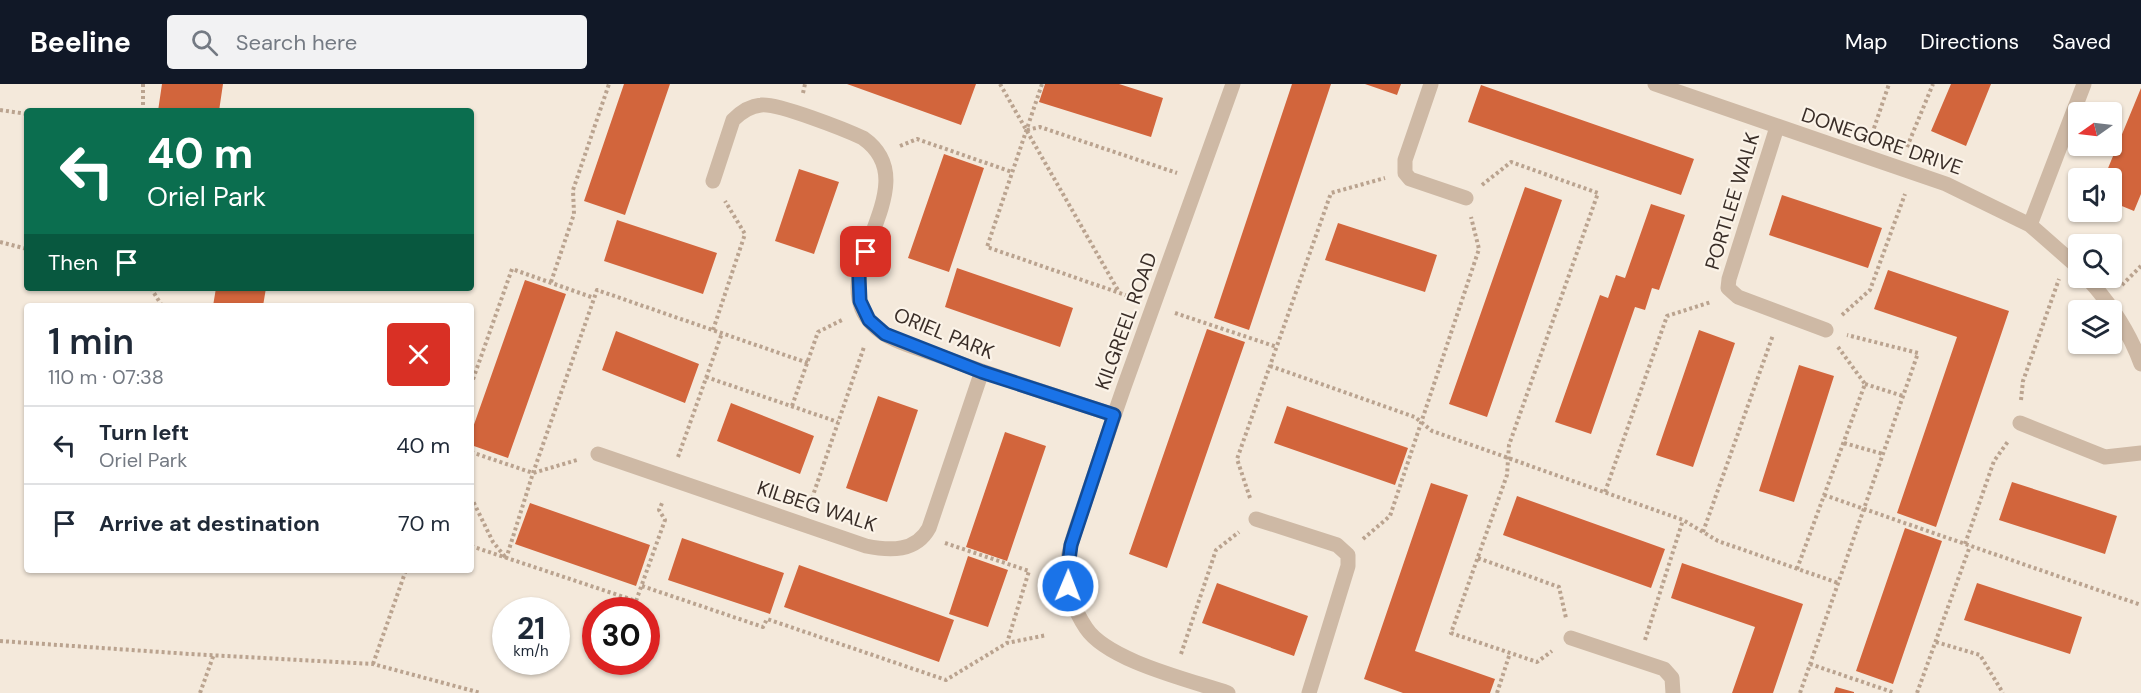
<!DOCTYPE html>
<meta charset="utf-8">
<style>
:root{--surface:#fff;--page:#f2f2f3;--text:#1f2937;--muted:#747a83;--line:#e0e1e3;--accent:#111827}
body{margin:0;font-family:"DM Sans",sans-serif;background:var(--page);color:var(--text);height:100vh;display:flex;flex-direction:column;font-size:22px;white-space:nowrap}
*{box-sizing:border-box;margin:0}
p{font-size:20px;color:var(--muted)}
.icon{flex:none;width:33px;height:33px;fill:none;stroke:currentColor;stroke-width:2;stroke-linecap:round;stroke-linejoin:round}
.map{position:relative;flex:1;overflow:hidden}
.drawer{position:absolute;left:24px;top:219px;width:450px;height:270px;display:flex;flex-direction:column;background:var(--surface);border-radius:6px;box-shadow:0 2px 4px #0004}
.drawer>*{flex:none}
.top-card{position:absolute;left:24px;top:24px;width:450px;height:183px;border-radius:6px;box-shadow:0 2px 4px #0004;background:#0b6e4f;color:#fff;overflow:hidden}
.needle{width:39px;rotate:256deg}
.fabs{position:absolute;left:2068px;top:18px;display:grid;gap:12px}
.fabs a{display:grid;place-items:center;width:54px;height:54px;border-radius:6px;background:var(--surface);box-shadow:0 2px 4px #0004;font-size:30px}
.speed{position:absolute;left:492px;top:513px;display:flex;gap:12px;font-size:30px;font-weight:700;text-align:center}
.speed>*{display:grid;place-content:center;width:78px;height:78px;border-radius:50%;background:var(--surface);box-shadow:0 2px 4px #0004;line-height:1}
.speed small{font-size:15px;font-weight:400}
.speed .limit{border:9px solid #d22;background:#fff;color:#111}
.pin{position:absolute;display:grid;place-items:center;width:51px;height:51px;color:#fff;margin:-26px;border-radius:12px;box-shadow:0 3px 9px #0006}
.me{position:absolute;width:66px;margin:-33px;rotate:1deg;stroke-linejoin:round;filter:drop-shadow(0 0 4px #0008)}
.turn{display:flex;align-items:center;gap:21px;height:126px;padding:0 24px;font-size:27px}
.turn .icon{width:78px;height:78px;stroke-width:2.5}
.turn b{display:block;font-size:42px;line-height:51px}
.then{display:flex;align-items:center;height:57px;padding:0 24px;background:#0003;gap:12px;font-size:22px}
.round{display:grid;place-items:center;flex:none;width:63px;height:63px;border-radius:6px;background:var(--page)}
.headline{display:flex;align-items:center;justify-content:space-between;height:102px;padding:0 24px}
h1{font-size:36px;font-weight:600;line-height:45px}
ul{padding:0;list-style:none}
li{display:flex;align-items:center;gap:18px;height:78px;padding:0 24px;border-top:2px solid var(--line)}
li div{flex:1}
li b{display:block;font-size:22px}
li em{font-style:normal}
header{display:flex;align-items:center;gap:36px;box-sizing:border-box;height:84px;padding:0 30px;background:var(--accent);color:#fff}
header strong{font-size:28px}
nav{display:flex;gap:33px;margin-inline-start:auto;font-size:21px}
.search{width:420px;height:54px;background:var(--page);display:flex;align-items:center;gap:15px;box-sizing:border-box;padding:0 21px;border-radius:6px;color:var(--muted);font-size:22px}
.map>svg:first-child{display:block}
.building{fill:#d2653c}
.lines{fill:none;stroke-linecap:round;stroke-linejoin:round}
.path{stroke:#baa38f;stroke-width:4;stroke-dasharray:3 3;stroke-linecap:butt}
.service{stroke:#ceb9a5;stroke-width:15}
.minor{stroke:#ceb9a5;stroke-width:15}
.route-casing{stroke:#114b97;stroke-width:15}
.route{stroke:#1a73e8;stroke-width:10}
.labels{text-anchor:middle;stroke-width:4.5;stroke-linejoin:round;paint-order:stroke}
.street-label{font-size:20px;fill:#392d27;stroke:#fbf3e8}
</style>
<header>
<strong>Beeline</strong>
<div class="search"><svg class="icon" aria-label="search" viewBox="0 0 24 24"><circle cx="10" cy="10" r="6"/><path d="M15 15l6 6"/></svg>Search here</div>
<nav><a>Map</a><a>Directions</a><a>Saved</a></nav>
</header>
<div class="map">
<svg width="2141" height="609" viewBox="0 0 2141 609">
<rect width="100%" height="100%" fill="#f4e9db"/>
<path class="building" d="M162,0H223L219,27H158Z
M624,0H670L625,131L584,117Z
M847,0H976L961,41Z
M1045,0H1119L1163,14L1151,53L1039,18Z
M1292,0H1331L1249,246L1214,234Z
M1365,0H1401L1397,11Z
M1951,0H1991L1966,62L1931,47Z
M1481,1L1694,75L1681,111L1468,38Z
M2141,4V110L2134,127L2112,118V94H2104Z
M944,70L984,84L949,188L908,174Z
M799,85L839,98L814,170L775,157Z
M1525,103L1562,116L1487,333L1449,320Z
M1782,111L1882,144L1868,184L1769,151Z
M1651,120L1685,131L1659,206L1652,204L1645,226L1635,223L1591,350L1555,338L1600,211L1608,214L1616,191L1625,194Z
M617,136L717,169L703,210L604,177Z
M1338,139L1437,171L1425,208L1325,176Z
M957,184L1073,224L1060,263L945,223Z
M1888,186L2009,227L1936,443L1897,429L1957,253L1874,225Z
M525,196L566,210L508,374L471,361V349Z
M216,204H266L263,222H213Z
M1207,245L1245,258L1167,484L1129,470Z
M1699,246L1735,259L1693,383L1656,371Z
M616,247L699,280L685,319L602,286Z
M1799,281L1834,292L1794,418L1759,407Z
M878,312L918,326L887,418L846,404Z
M731,319L814,352L800,390L717,357Z
M1287,322L1408,364L1395,401L1274,359Z
M1005,348L1046,362L1007,477L966,463Z
M2012,398L2117,432L2105,470L1999,436Z
M1431,399L1468,411L1415,567L1495,595L1490,609H1403L1364,595Z
M1517,412L1665,465L1651,504L1503,451Z
M530,419L650,461L636,502L515,460Z
M1905,444L1942,457L1893,600L1856,587Z
M682,454L784,489L770,530L668,496Z
M968,472L1008,486L988,543L949,530Z
M1682,479L1803,520L1773,609H1732L1755,543L1671,514Z
M799,481L954,536L939,578L784,523Z
M1217,499L1308,532L1294,572L1202,539Z
M1977,499L2082,533L2070,570L1964,536Z
M1836,603L1854,608V609H1834Z"/>
<g class="lines">
<path class="path" d="M143,0V27
M1000,0L1119,208
M1042,0L987,163L1134,214
M803,9L805,0
M0,26L27,30
M1027,46L1040,43L1177,89
M1872,50L1889,0
M900,62L917,55L1012,88
M1907,63L1933,0
M1482,101L1511,78L1598,109L1509,361L1507,391L1451,549L1537,578L1552,567
M0,158L27,165
M551,198L574,130L573,106L609,0
M2122,201L2141,182
M151,204L162,222
M1175,229L1277,263
M1842,231L1870,206L1905,110
M713,246L745,150L725,117
M1270,282L1415,333L1432,347L1683,436L1718,457L1838,499
M706,293L838,338
M1865,300L1903,312
M471,301L512,185L594,214
M2021,316L2023,297L2059,195
M792,322L818,248L844,235
M1844,359L1883,370
M471,368L533,389L577,376
M678,373L722,249
M1605,408L1667,232L1711,218
M1824,411L2141,521
M471,413L493,458L506,474
M1250,414L1237,375L1331,109L1385,94
M810,420L864,263
M1703,448L1773,251
M1363,455L1390,432L1479,165L1471,133
M945,459L1029,487L1007,559
M1965,460L1994,377L2009,356
M471,462L636,517L665,436L659,426L663,417
M1478,474L1559,503L1566,534
M506,475L533,389L597,206L808,279
M1797,485L1865,300L1838,263
M642,502L763,543L767,535L946,596L1007,559L1047,551
M1645,556L1683,436
M0,557L190,570L373,580L481,609
M1936,558L1980,571L2003,609
M1181,570L1216,466L1239,448
M373,580L406,486
M1810,580L1895,609
M200,609L214,570
M1497,609L1510,569
M1800,609L1918,269L1847,251
M1917,609L1970,462"/>
<path class="service" d="M2020,339L2105,373L2141,369"/>
<path class="minor" d="M1431,0L1405,76V89L1410,95L1466,114
M1655,0L1946,100L2030,141L2079,184
M1777,43L1729,195L1728,204L1738,213L1826,246
M713,97L733,36C741,28 750,22 761,21C778,19 846,46 863,54C931,102 821,187 872,240C888,257 915,263 937,271C996,293 1055,312 1114,331
M2030,141L2084,0
M2087,194C2111,220 2129,247 2141,280
M598,370L866,462C890,467 916,468 929,444L982,287
M1256,435L1337,461L1348,471V482L1309,609
M1571,554L1664,585L1672,594L1673,609
M1228,609C1190,596 1108,577 1086,544C1072,523 1065,500 1068,475C1071,455 1080,434 1086,415C1099,377 1111,340 1124,303C1161,202 1197,101 1233,0"/>
</g>
<g class="lines">
<defs>
<path id="route" d="M866,168L859,192L860,217L869,236L885,250L982,288L1114,331L1071,461L1067,491L1068,502"/>
</defs>
<use href="#route" class="route-casing"/>
<use href="#route" class="route"/>
</g>
<g class="labels">
<g class="street-label">
<text transform="translate(1882 57) rotate(19)" y="7">DONEGORE DRIVE</text>
<text transform="translate(1732 117) rotate(-73)" y="7">PORTLEE WALK</text>
<text transform="translate(1126 237) rotate(-70)" y="7">KILGREEL ROAD</text>
<text transform="translate(944 249) rotate(22)" y="7">ORIEL PARK</text>
<text transform="translate(817 422) rotate(18)" y="7">KILBEG WALK</text>
</g>
</g>
</svg>
<div class="fabs">
<a><svg class="needle" viewBox="-14 -14 28 28"><path d="M0-13l5 13h-10z" fill="#e53935"/><path d="M0 13l5-13h-10z" fill="#747a83"/></svg></a>
<a><svg class="icon" aria-label="sound" viewBox="0 0 24 24"><path d="M4 9h4l5-4v14l-5-4H4zM17 9q2 3 0 6"/></svg></a>
<a><svg class="icon" aria-label="search" viewBox="0 0 24 24"><circle cx="10" cy="10" r="6"/><path d="M15 15l6 6"/></svg></a>
<a><svg class="icon" aria-label="layers" viewBox="0 0 24 24"><path d="M12 4l9 5-9 5-9-5zM3 14l9 5 9-5"/></svg></a>
</div>
<div class="speed"><div>21<small>km/h</small></div><div class="limit">30</div></div>
<div class="pin" style="left:866px;top:168px;background:#d93025"><svg class="icon" aria-label="arrive" viewBox="0 0 24 24"><path d="M6 21V4h12l-3 4 3 4H6"/></svg></div>
<svg class="me" style="left:1068px;top:502px" viewBox="-20 -20 40 40"><circle r="17" fill="#1a73e8" stroke="#fff" stroke-width="3"/><path d="M0-11L8 9 0 5-8 9z" fill="#fff"/></svg>
<div class="top-card">
<div class="turn"><svg class="icon" aria-label="left" viewBox="0 0 24 24"><path d="M17 20v-9H6M10 6l-5 5 5 5"/></svg><div><b>40 m</b>Oriel Park</div></div>
<div class="then">Then<svg class="icon" aria-label="arrive" viewBox="0 0 24 24"><path d="M6 21V4h12l-3 4 3 4H6"/></svg></div>
</div>
<section class="drawer">
<div class="headline"><div><h1>1 min</h1><p>110 m · 07:38</p></div><a class="round" style="background:#d93025;color:#fff"><svg class="icon" aria-label="close" viewBox="0 0 24 24"><path d="M6 6l12 12M18 6L6 18"/></svg></a></div>
<ul>
<li><svg class="icon" aria-label="left" viewBox="0 0 24 24"><path d="M17 20v-9H6M10 6l-5 5 5 5"/></svg><div><b>Turn left</b><p>Oriel Park</p></div><em>40 m</em></li>
<li><svg class="icon" aria-label="arrive" viewBox="0 0 24 24"><path d="M6 21V4h12l-3 4 3 4H6"/></svg><div><b>Arrive at destination</b></div><em>70 m</em></li>
</ul>
</section>
</div>
